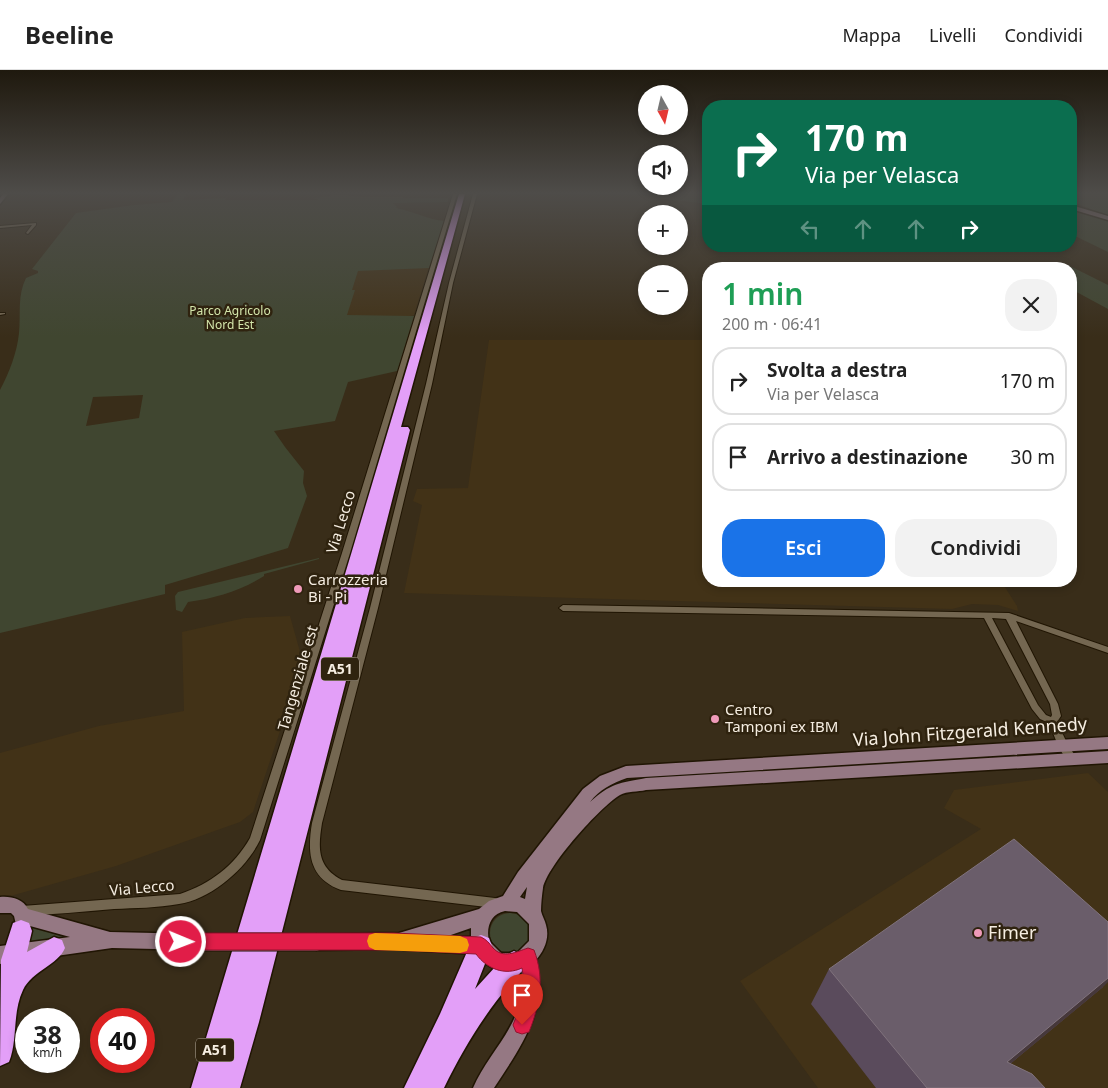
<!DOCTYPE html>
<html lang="it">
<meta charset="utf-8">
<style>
:root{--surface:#fff;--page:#f2f2f2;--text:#222;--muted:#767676;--line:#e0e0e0;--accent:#1a73e8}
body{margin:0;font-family:"Noto Sans",sans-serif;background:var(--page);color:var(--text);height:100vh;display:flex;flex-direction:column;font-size:19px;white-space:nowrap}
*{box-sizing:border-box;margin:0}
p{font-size:16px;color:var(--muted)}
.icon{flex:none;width:28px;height:28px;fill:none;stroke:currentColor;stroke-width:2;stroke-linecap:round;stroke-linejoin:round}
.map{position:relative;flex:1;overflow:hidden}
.panel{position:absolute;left:702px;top:192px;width:375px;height:325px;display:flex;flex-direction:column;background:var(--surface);border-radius:20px;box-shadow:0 2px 8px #0003}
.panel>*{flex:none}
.guide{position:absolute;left:702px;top:30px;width:375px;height:152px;border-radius:20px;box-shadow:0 2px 8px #0003;background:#0b6e4f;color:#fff;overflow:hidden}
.needle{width:32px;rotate:172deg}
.tools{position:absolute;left:638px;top:15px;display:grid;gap:10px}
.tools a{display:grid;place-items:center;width:50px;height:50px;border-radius:50%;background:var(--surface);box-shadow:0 2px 8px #0003;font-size:25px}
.speed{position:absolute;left:15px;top:938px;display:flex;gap:10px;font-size:25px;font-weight:700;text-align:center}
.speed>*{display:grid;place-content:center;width:65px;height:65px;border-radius:50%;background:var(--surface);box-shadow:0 2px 8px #0003;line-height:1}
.speed small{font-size:12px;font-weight:400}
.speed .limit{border:8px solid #d22;background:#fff;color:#111}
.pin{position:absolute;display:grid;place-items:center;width:42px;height:42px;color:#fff;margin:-51px -21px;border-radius:50% 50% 50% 0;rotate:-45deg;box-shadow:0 0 5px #0007}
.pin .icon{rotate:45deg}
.me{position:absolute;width:55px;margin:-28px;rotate:91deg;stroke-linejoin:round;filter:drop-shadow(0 0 4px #0008)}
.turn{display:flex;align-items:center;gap:18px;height:105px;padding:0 20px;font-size:22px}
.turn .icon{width:65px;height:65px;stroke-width:2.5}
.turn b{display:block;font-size:35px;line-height:42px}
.lanes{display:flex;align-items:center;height:48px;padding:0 20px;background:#0003;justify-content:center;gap:25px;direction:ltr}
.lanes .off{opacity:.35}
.round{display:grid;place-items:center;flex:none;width:52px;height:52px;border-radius:20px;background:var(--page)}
.headline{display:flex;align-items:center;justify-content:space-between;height:85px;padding:0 20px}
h1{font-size:30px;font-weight:600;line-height:38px;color:#1e9e55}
.action{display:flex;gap:10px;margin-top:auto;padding:10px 20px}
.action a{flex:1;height:58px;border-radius:20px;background:var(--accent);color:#fff;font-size:20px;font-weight:600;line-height:58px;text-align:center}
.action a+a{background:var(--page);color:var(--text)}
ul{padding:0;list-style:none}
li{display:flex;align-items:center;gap:15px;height:68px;margin:0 10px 8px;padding:0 10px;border:2px solid var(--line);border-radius:20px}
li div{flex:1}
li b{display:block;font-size:19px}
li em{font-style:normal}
header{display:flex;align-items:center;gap:30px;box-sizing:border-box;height:70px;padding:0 25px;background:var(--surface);border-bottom:1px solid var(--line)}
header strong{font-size:24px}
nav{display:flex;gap:28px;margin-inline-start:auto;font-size:18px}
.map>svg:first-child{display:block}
.built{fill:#423217}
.green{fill:#404630;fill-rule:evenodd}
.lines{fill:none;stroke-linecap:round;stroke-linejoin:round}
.street-casing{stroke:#201503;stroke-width:2}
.secondary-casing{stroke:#201503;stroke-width:3}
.highway-casing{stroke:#201503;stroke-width:3}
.street{fill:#746751;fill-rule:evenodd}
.secondary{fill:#957883;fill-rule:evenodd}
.highway{fill:#e39ff8;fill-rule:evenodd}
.secondary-bridge-casing{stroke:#201503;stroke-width:19;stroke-linecap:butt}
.secondary-bridge{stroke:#957883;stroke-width:17}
.wall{fill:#5a4b5c}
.shaded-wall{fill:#46383b}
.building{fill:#6a5d6a;stroke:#80737d}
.route{fill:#e11d48;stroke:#92132f}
.slow{fill:#f59e0b}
.poi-dot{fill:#ef9ab9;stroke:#2f230f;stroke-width:2}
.labels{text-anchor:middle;stroke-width:5;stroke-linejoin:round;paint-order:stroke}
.far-park-label{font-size:12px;fill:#d4e6ab;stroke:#2f230f}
.shield{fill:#2f230f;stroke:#bab0a2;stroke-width:1}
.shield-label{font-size:14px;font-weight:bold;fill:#f5ede1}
.street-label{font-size:15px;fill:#f5ede1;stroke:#2f230f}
.poi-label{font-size:15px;fill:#f5ede1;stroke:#2f230f;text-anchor:start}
.near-street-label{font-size:18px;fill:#f5ede1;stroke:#2f230f}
.near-poi-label{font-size:18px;fill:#f5ede1;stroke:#2f230f;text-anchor:start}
</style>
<header>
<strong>Beeline</strong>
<nav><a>Mappa</a><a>Livelli</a><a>Condividi</a></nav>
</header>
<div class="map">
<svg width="1108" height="1018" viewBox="0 0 1108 1018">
<rect width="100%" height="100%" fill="#392d19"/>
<path class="built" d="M434,181L414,245L404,249L344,246L354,186Z
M489,270H709V511H1001L1017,536L1018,541L998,535L972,534L952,539L404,523L422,435L413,431L417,419L468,418Z
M290,546L302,589L293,622L253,742L240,752L116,796L0,829V683L99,656L184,641L182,562L245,548Z
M1088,703L1108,722V1018H818L740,911L981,759L944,738L954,720Z"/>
<path class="green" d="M178,124H205L186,125L183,130L226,128L225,130H318L313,128L332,126V124L363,127H402L404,128H448V132L393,133L397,137L396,138C413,141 429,150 444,151L429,198L358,201L352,220H355L347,245L414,246L397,301L348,312L335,351L274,361L285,377L304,401L303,413L307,426L288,478L165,515V524L0,563V320C9,303 17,283 19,263C21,244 17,226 26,208L38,203V201L32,199L76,143L134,135L172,132ZM143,325L139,348L86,356L93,327Z
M648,124H709V134L665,129Z
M1071,124H1108V146L1071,131Z
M1071,140L1108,150V182L1071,164Z
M1070,196L1108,215V239L1071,219V199L1043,198Z
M319,488V489L264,504V506C240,521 216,528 188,532L182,542L176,540L175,526L178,522Z
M490 863a20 20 0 1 1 40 0a20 20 0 1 1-40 0Z
M32,856L57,865L82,869L28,875Z"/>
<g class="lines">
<defs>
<path id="street" d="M453,124H457L350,483L260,770C246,799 211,829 179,834C157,838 135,838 114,839C83,842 53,844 22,846L18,845L16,841L18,837L22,836L180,824C210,814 234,796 250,768L342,483Z
M473,124H477L453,213L432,314L378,538L322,753C318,778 317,797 342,810L495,828L499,829L500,833L499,837L495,838L341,820C309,808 307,783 312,753L370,538L426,314L449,213Z
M36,153V155L28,164L26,163L32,155L0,158V156Z
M0,243H5V244L0,245Z
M563,535L1009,543L1108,577V583L1016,551L1058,634L1061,646L1057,652L1067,673L1077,689L1075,692C1074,692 1073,693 1071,693C1064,692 1052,661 1049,653L1040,649L1032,639L984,548L563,541L559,538ZM992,548L1006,549L1050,634L1052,645L1051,647L1046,645L1038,635Z"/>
<path id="secondary" d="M3,124H8L0,134V128Z
M1071,135L1108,146V150L1071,139Z
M1108,667V679L627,708C612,713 599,720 590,732C611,713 619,713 646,708L1108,681V693L646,720C638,722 627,721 620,725C600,737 547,796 543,818C542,825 541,834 541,841C542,846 545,850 546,855C550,868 544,881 536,890C548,941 520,978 494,1018H473C490,978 531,948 521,899C505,905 487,899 477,884L393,879L317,880L311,878L308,872L311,866L317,864L399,863L479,839L489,831L503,826L518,802L583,719L600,706L626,696ZM527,817L525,829L520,827ZM505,841L517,842L529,854V871L517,883H501L489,871C486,858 490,844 505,841ZM471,858V867L448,866Z
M0,827C11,826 23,829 28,839L110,862L199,864L205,866L208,872L205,878L199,880L112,878L0,894V876L70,867L30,856L29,859L23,861L17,859L14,846L11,843H0Z"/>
<path id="highway" d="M459,124H465L401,357H408L410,360L259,952L240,1018H191Z
M21,850L29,853L32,861L27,882L54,867L62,870L65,878C58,895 32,901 23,920C12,943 18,970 9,992L0,996L1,890L13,853Z
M481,865L489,868L492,876L475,919L506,885L514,881L522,885L526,893L522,901C489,936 465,975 444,1018H404L440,944L473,868Z"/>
</defs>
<use href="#street" class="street-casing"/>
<use href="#secondary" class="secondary-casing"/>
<use href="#highway" class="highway-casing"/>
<use href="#street" class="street"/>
<use href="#secondary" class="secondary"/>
<use href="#highway" class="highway"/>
<defs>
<path id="secondary-bridge" d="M199,872H317"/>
</defs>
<use href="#secondary-bridge" class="secondary-bridge-casing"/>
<use href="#secondary-bridge" class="secondary-bridge"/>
</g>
<path class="wall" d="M829,899L1103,917L1010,994L1045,1018H876L811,934Z"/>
<path class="shaded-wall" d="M1108,908V912L1103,917L981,1018L1007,992Z"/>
<path class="building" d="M1014,769L1108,852V908L1007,992L1032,1004L1045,1018H927L829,899Z"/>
<linearGradient id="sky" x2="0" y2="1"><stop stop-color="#1f190e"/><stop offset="0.46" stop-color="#4e4c49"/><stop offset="1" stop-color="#4e4c49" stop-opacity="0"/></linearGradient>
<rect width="1108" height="267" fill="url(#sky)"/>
<path class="route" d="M181,863H394L481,867C487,870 489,873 493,878C503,889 516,882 528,878L534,880C545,909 540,934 529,962L522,964L516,962L513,955C520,938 526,917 522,898C505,906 487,899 476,884L394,880H181L175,878L173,872L175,865Z"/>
<path class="slow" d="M375,863L460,866L467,869L469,875L467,881L460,883L375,880L369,877L367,871L369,865Z"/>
<g class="poi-dot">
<circle cx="298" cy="519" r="5"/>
<circle cx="715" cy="649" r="5"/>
<circle cx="978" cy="863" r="5"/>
</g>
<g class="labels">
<g class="far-park-label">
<text x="230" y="245">Parco Agricolo<tspan x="230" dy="14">Nord Est</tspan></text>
</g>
<g class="shield">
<rect x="321" y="587.5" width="38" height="23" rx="4"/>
<rect x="196" y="968.5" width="38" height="23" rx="4"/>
</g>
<g class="shield-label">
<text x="340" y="604">A51</text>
<text x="215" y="985">A51</text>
</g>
<g class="street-label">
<text transform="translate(341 452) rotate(-73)" y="5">Via Lecco</text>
<text transform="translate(298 608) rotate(-74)" y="5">Tangenziale est</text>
<text transform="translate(142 818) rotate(-5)" y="5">Via Lecco</text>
</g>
<g class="poi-label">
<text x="308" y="515">Carrozzeria<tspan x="308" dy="17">Bi - Pi</tspan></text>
<text x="725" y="645">Centro<tspan x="725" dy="17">Tamponi ex IBM</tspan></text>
</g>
<g class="near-street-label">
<text transform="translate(970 662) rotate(-4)" y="6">Via John Fitzgerald Kennedy</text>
</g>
<g class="near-poi-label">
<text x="988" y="869">Fimer</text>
</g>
</g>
</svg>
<div class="tools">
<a><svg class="needle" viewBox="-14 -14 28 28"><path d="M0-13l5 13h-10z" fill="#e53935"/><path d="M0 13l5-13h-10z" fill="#767676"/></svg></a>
<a><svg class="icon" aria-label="sound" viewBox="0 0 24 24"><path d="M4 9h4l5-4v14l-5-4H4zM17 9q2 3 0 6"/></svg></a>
<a>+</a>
<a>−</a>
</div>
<div class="speed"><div>38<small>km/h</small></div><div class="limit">40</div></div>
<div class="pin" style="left:522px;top:955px;background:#d93025"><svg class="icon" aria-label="arrive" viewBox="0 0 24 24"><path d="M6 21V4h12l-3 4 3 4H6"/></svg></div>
<svg class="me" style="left:181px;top:872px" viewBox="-20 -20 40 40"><circle r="17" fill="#e11d48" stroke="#fff" stroke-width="3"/><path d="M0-11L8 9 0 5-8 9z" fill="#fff"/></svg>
<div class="guide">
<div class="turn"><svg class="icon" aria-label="right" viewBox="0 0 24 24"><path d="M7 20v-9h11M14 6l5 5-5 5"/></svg><div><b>170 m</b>Via per Velasca</div></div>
<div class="lanes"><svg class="icon off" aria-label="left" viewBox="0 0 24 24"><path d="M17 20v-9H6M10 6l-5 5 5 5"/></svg><svg class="icon off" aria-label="ahead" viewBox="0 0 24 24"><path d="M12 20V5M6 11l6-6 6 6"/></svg><svg class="icon off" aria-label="ahead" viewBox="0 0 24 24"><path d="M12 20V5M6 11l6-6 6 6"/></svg><svg class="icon" aria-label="right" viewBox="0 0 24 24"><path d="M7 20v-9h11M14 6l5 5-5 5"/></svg></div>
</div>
<section class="panel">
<div class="headline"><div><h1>1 min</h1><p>200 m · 06:41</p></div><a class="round"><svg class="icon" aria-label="close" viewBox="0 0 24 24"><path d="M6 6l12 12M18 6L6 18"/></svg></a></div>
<ul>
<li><svg class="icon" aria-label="right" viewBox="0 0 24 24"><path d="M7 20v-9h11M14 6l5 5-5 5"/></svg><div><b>Svolta a destra</b><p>Via per Velasca</p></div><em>170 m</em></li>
<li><svg class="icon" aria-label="arrive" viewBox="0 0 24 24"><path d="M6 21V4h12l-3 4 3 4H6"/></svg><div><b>Arrivo a destinazione</b></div><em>30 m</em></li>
</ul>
<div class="action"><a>Esci</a><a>Condividi</a></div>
</section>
</div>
